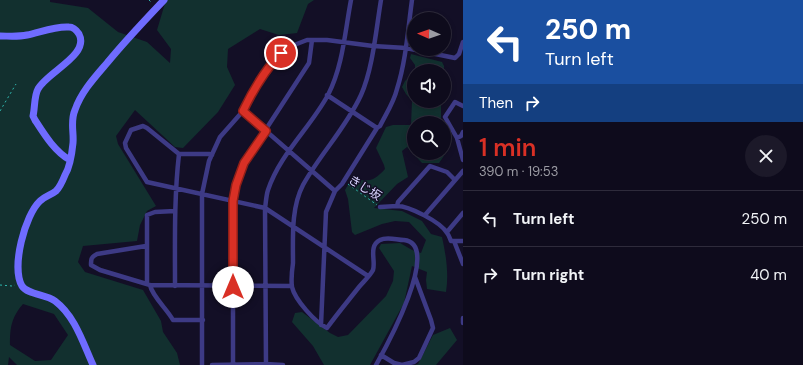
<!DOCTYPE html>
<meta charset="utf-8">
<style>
:root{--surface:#0e0b1c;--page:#1c1929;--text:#f1f3f6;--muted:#9b9ba3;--line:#2e2b3b;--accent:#d93025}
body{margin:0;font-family:"DM Sans","Noto Sans JP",sans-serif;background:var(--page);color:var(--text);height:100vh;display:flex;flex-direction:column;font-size:15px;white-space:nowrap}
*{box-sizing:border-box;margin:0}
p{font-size:13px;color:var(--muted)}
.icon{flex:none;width:22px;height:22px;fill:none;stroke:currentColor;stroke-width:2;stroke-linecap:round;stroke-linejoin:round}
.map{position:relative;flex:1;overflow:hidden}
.drawer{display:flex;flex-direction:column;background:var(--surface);width:340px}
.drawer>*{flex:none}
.banner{background:#1a4fa0;color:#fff;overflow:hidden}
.needle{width:26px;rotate:272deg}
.tools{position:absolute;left:407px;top:12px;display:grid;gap:8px}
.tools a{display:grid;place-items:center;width:44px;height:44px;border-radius:50%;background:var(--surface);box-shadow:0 2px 6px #0003,0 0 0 1px var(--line);font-size:20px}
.pin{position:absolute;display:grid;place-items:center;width:34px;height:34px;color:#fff;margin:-17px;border:2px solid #fff;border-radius:50%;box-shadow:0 1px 4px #0007}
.me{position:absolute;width:44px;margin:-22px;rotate:0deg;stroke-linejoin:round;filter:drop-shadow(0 0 3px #0008)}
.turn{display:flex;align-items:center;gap:14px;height:84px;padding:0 16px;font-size:18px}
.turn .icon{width:52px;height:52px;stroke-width:2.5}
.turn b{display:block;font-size:28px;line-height:34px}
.then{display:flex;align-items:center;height:38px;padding:0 16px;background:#0003;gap:8px;font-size:15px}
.round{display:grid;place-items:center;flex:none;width:42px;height:42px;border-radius:21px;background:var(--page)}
.head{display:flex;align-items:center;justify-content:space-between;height:68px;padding:0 16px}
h1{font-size:24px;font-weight:600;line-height:30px;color:var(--accent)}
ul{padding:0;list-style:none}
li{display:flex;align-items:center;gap:12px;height:56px;padding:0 16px;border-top:1px solid var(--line)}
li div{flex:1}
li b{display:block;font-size:15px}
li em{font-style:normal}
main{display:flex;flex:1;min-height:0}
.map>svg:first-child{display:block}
.green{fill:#12302f;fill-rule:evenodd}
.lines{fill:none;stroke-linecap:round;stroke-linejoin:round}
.path{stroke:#2fb8b0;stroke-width:1;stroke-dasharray:2 3;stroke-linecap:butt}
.street{stroke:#3d3a85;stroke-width:4.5}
.secondary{stroke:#6f6bff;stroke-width:7}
.route-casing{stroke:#8d1f18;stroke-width:10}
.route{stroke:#d93025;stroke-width:7}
.labels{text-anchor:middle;stroke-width:3;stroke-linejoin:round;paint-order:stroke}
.street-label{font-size:12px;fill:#d9d4ff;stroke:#130f26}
</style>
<main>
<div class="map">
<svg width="463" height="365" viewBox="0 0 463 365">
<rect width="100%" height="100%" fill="#130f26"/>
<path class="green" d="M0,0H50V2L88,8L118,32L147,42L170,63L171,49L157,30L166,0H314L308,4L297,33L279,35L260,29L228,49L227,67L235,85L218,112L183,148L175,147L135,110L116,136L118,144L156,206L147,211L140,225L137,241L83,246L78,262L85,272L143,290L161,321L163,332L177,353L180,365H17L9,357L8,365H0ZM23,304L54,314L68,335L51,360L35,361L10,345C10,328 11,318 23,304Z
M411,54L442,62L444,66V71H415V65L410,58Z
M414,72V101H441V123H414V153H444V129C452,145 449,149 439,163H422L407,147L402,151L408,177L397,184L374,208L402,211L422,221L431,234L442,237C446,255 449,274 446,292L427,289L426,280L427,272L412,266L404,303L370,365H324L313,346L292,322L295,313L302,312L330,333L338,337L348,335L386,296L393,281L394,271L379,248L381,244L400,243L412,250L421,253L426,240L409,222L395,221L382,224L355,235L352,232L348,199L345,190L352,178C369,182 373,182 385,169L384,165L376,148L386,127L393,125H411L412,101L406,94L402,87L405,81Z
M450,328L457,340L436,365H414L418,364L433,335Z"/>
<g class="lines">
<path class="path" d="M149,0L152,3
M0,111L16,84
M348,184L377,205
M0,285L12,286L15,285"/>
<path class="street" d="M327,95L377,128
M463,106L455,102L445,117L457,138L463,160
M243,111L335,191
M457,138L461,136L463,132
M212,155L209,154H179L147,128L143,126L131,130L125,143L126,148L147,182L265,208L368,276
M455,180L447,172L430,166L398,202L397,206C409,206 441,222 447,233C449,235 450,239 451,241H463
M380,207L397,206
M425,215L463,171
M447,232L463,213
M454,241L463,264
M146,246L97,254C91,257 91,259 91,265L100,270L150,285L292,286
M147,284V215L155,212L175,211
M150,285C152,296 167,309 173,320H203
M175,286C175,241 174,198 179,154
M463,318V323
M321,325L326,212L335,191L342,184L377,128L380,126C386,114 394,102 397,89C406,61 408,29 412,0
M381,355L394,363L402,365L414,362L419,358L433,328L431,320L415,277
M233,364V201L236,185L244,163L309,63L312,40
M202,365V194L209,161L220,137L243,111L270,65L281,53L289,47L307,40H327L373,46L406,48L455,58L459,54L463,42
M212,365L266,364L283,365
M266,365L265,208C266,203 266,196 268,190C280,154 310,128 328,95C343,66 345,31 351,0
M376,365C385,349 443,244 404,240C397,240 387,236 380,240C368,246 376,261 373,270C370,276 363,282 359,287C348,301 337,314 327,328C315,322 295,300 292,287C291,280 292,270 293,263C293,237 291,208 303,185C320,154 346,128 361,95C373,68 376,30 381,0"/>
<path class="secondary" d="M0,36C9,36 18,37 27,35C41,32 55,26 69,27C73,27 77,31 79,34C90,55 47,72 38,89C34,96 35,108 33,116L35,120C44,134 55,152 70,160
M93,365C83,343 75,316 55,301C46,294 28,295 22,286C11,267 25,215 40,201C45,196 51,195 56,191C60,187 63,180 65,175C70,167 72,153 73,143C74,132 70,121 75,110C81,92 95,77 107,63C125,41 144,21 164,0"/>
</g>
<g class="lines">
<defs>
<path id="route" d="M233,287V201L236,185L244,163L266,131L243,111C253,90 265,70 281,53"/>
</defs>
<use href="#route" class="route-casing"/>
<use href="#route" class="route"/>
</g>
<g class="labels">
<g class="street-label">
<text transform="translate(365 188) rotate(32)" y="4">きじ坂</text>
</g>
</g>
</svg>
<div class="tools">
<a><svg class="needle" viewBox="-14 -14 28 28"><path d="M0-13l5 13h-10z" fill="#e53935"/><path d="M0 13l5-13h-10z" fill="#9b9ba3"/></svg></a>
<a><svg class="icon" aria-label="sound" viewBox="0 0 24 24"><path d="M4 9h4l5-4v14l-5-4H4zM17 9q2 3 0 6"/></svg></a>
<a><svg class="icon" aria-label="search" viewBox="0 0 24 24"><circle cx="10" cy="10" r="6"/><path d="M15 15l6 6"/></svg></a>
</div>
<div class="pin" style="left:281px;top:53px;background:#d93025"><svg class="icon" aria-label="arrive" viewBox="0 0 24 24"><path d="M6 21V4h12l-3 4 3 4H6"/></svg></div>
<svg class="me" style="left:233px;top:287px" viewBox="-20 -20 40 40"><circle r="19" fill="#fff"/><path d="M0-13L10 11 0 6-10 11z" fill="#d93025"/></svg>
</div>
<section class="drawer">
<div class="banner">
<div class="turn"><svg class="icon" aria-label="left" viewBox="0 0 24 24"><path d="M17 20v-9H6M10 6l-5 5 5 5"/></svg><div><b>250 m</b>Turn left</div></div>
<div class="then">Then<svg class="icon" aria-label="right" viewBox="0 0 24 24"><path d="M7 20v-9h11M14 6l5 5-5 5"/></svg></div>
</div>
<div class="head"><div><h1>1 min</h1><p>390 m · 19:53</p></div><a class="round"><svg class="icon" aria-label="close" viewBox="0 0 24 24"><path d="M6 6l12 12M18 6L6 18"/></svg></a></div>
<ul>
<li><svg class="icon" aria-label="left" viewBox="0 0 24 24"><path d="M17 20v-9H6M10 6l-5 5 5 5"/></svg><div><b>Turn left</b></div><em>250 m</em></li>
<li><svg class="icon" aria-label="right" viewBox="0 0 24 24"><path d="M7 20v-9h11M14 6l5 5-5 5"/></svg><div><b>Turn right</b></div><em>40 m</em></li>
</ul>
</section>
</main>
